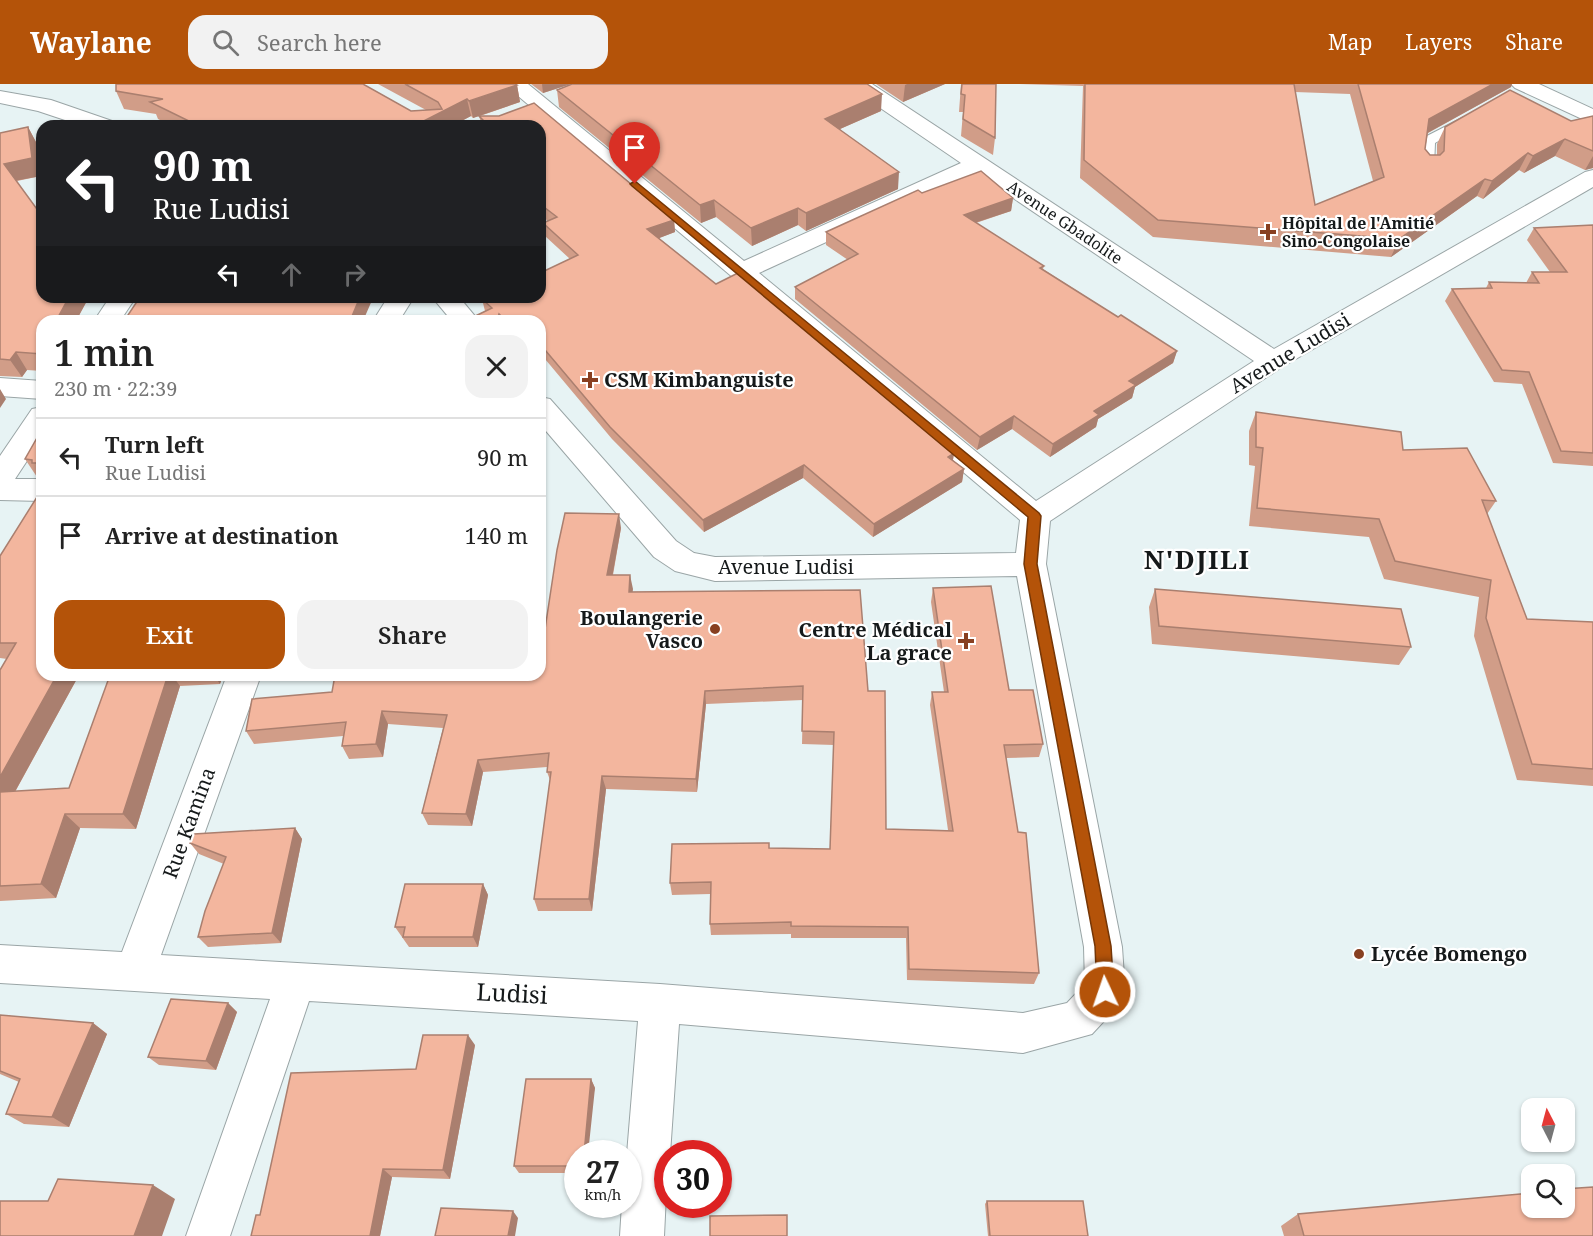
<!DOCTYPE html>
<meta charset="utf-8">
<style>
:root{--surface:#fff;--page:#f2f2f2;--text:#222;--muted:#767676;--line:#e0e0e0;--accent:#b45309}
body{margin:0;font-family:"Noto Serif",serif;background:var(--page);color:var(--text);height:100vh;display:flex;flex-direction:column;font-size:22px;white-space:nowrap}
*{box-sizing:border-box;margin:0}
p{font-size:20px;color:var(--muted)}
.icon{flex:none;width:33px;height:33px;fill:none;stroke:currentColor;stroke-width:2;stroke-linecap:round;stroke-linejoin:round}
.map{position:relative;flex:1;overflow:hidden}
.drawer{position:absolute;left:36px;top:231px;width:510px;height:366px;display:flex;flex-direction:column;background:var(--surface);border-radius:18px;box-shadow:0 2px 4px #0004}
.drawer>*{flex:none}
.top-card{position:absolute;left:36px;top:36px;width:510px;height:183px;border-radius:18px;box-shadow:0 2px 4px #0004;background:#202124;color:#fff;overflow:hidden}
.needle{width:39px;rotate:354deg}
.controls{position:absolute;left:1521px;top:1014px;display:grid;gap:12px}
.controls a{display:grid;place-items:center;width:54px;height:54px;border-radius:12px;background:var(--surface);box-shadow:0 2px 4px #0004;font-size:30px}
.speed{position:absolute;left:564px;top:1056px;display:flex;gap:12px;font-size:30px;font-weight:700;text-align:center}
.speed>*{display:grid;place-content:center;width:78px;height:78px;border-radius:50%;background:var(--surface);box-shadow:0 2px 4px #0004;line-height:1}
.speed small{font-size:15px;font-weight:400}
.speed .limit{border:9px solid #d22;background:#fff;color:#111}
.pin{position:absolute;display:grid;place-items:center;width:51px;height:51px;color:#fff;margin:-62px -26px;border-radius:50% 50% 50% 0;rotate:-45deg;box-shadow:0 0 6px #0007}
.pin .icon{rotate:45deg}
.me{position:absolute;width:66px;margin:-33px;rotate:357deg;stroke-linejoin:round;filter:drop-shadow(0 0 4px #0008)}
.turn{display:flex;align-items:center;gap:21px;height:126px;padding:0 18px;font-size:27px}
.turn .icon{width:78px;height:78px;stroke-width:2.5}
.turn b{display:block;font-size:42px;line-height:51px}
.lanes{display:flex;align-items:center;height:57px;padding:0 18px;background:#0003;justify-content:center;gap:30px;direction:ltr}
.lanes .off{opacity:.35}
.round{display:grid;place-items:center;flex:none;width:63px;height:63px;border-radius:18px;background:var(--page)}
.headline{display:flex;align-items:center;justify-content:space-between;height:102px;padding:0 18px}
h1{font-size:36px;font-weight:600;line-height:45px}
.primary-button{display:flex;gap:12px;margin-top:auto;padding:12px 18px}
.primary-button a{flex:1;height:69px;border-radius:18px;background:var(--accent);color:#fff;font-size:24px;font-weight:600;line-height:69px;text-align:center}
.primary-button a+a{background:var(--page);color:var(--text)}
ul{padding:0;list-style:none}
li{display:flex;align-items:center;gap:18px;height:78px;padding:0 18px;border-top:2px solid var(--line)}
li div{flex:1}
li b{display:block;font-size:22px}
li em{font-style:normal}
header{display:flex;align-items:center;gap:36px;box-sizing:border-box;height:84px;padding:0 30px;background:var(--accent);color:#fff}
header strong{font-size:28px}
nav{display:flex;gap:33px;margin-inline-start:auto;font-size:21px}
.search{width:420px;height:54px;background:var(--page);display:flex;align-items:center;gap:15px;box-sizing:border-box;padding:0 21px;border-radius:18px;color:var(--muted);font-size:22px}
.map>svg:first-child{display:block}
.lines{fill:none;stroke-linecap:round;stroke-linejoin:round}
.lane-casing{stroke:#9aa5a6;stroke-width:2}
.street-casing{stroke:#9aa5a6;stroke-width:2}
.lane{fill:#fff;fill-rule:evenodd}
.street{fill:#fff;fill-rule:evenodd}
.wall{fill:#d19d88;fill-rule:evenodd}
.shaded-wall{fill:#aa7f6f}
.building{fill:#f3b69e;stroke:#aa7f6f;stroke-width:1.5}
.route{fill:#b45309;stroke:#753606;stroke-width:1.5}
.poi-dot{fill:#884021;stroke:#fff;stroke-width:2}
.labels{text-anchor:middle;stroke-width:4.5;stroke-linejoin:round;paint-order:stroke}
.far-street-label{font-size:16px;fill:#15191a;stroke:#fff}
.far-poi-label{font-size:16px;font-weight:bold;fill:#15191a;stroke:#fff;text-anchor:start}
.street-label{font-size:20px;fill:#15191a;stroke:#fff}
.poi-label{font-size:20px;font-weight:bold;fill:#15191a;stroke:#fff;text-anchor:start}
.near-street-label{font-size:24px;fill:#15191a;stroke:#fff}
.district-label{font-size:26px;font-weight:bold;letter-spacing:1.5px;fill:#15191a;stroke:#fff}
</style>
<header>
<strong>Waylane</strong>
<div class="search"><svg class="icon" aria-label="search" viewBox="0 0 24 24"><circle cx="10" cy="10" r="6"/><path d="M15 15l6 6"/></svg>Search here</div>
<nav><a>Map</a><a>Layers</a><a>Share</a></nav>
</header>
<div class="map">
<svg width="1593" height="1152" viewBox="0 0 1593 1152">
<rect width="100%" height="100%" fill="#e7f3f4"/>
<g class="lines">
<defs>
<path id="lane" d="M1464,33L1469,34L1470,37L1469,40L1435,59L1434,83L1432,86H1422L1420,83L1423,54Z"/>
<path id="street" d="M504,0H528L744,177L961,79L851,4L847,0H872L1274,265L1585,88L1593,86V103L1282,283L1050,437L1046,480L1122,863L1125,907L1119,921L1092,950L1023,969L679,940L670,1070H668L664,1152H620L622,1120H628L627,1070L638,937L309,917L230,1152H186L270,915L0,899V861L122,868L227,591H261L161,871L660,900L1023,929L1067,919L1085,900L1084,863L1017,492L715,497L675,487L654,473L540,340V313L550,315L676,457L694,469L715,473L1016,469L1020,436ZM976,89L1254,277L1036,417L759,189Z
M1511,0H1539L1593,25V40L1515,4Z
M0,7L51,16L112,37L115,42H83L38,27L0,19Z
M110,213H136L120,237H94Z
M388,213H414L399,237H373Z
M432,213H459L479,237H452Z
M0,294L42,297V315L0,312Z
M42,323V354L15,395H42V417L0,416V372L32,325Z"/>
</defs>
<use href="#lane" class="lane-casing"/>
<use href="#street" class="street-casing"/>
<use href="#lane" class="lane"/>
<use href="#street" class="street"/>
</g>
<path class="wall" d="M116,0H363L411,27L426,26L378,0H515L517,1L520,18L480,32H499L534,19L674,136L675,148L659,154L716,200L738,189L954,369L953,376L964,385L962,398L873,453L803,394L704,448L612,355L540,269V237H465L485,227L482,215L486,213H540V189L570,175L545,152L543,139L548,137L540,131V42H482L479,32L473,34L471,32L452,42H172L158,35L156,30L124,25L116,7Z
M531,0H571L543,9Z
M876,0H945L903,18Z
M961,0H996L995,54L993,71L961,52L963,28H959Z
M1019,0H1512L1511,3L1428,49L1425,65L1430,71H1437V60L1445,43L1571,37L1593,32V84L1585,86L1555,72L1524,89L1519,86L1483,115L1477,112L1391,173L1153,153L1080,94L1083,2ZM1295,8L1350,10L1373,97L1315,121Z
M557,6L881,27L840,45L898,105L806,147L798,141L752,162L716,133L701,139L559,23Z
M28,43L37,60L41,92L17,97L42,213H89L76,237H42V287L27,286L22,293L0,292V49Z
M922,109L1013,114L1011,127L976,139L1044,182L1043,185L1118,233L1177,267L1173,279L1135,303L1132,314L1098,335L1096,343L1050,373L1012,345L977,366L795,215V203L848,176L826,161V148Z
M1593,141V382L1553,379L1522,300L1494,298L1445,217L1452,205L1486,204L1489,198L1526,199L1532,188H1550L1527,156L1534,144Z
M1256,328L1403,366L1496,417L1487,430L1527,535L1593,538V702L1517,696L1474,552L1479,513L1384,495L1369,453L1249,442L1255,382L1249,381V347Z
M42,345V393H37L25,375Z
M621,444L613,491H630L632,508L868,607L886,745L948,746L930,621L932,608H944L931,518L933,504L1009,606L1043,660L1039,673L1006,674L1039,889L1034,900L907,896L906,854H791V850L711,851L710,840V810L672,811L670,799L769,764L830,765L834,661L802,660L803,616L706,620L697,708L606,705L592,827H538L534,815L550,696L547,688V683L483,688L472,742L428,741L422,729L443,644L388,640L383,673L349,675L342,662L343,652L254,660L246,647L332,608L545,545Z
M0,472L42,591H79L15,708L69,704L110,591H223L220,600L180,602L136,745L80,744L56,814L0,817V586L7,575L0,574Z
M1155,505L1411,563L1399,581L1152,560L1149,523Z
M295,744L302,755L281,859L208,863L198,853L224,780L199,770L190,759Z
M483,800L488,811L478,863H409L395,843Z
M228,919L237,928L216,986L159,981L148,973Z
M0,931L93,939L107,950L69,1043L24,1040L6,1030L19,998L0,990Z
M475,961L450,1095L392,1093L380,1152H251L260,1131L416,985Z
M591,995L595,1004L578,1070V1089H519L514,1082Z
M987,1117L1088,1152H988L985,1120Z
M1298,1130L1593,1152H1284L1281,1142Z"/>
<path class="shaded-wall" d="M542,0H571L543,9Z
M907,0H945L903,18L905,1Z
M1493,0H1512L1511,3L1422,52L1429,35Z
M517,1L520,18L473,34L469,17Z
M882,10L881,27L824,52L825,35Z
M467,15L471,32L452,42H414Z
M28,43L37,60L41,92L14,97L4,80Z
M1565,55L1555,72L1524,89L1533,72Z
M1528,69L1519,86L1483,115L1492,97Z
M1593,72V84L1585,86Z
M899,88L898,105L806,147V129Z
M1485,95L1477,112L1391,173L1399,155Z
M1013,114L1011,127L962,143L964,131Z
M714,116L716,133L701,139L700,121Z
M798,124V141L752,162L751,144Z
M674,136L675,148L649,158L647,145Z
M69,213H89L76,237H56Z
M360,213H372L373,214L363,237H350Z
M1177,267L1173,279L1135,303L1132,314L1098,335L1096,343L1050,373L1053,360L1094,327L1129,297Z
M16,268L27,286L22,293L10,276Z
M0,305L6,315L0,324Z
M1014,332L1012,345L977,366L980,353Z
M954,369L952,382L948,373Z
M804,381L803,394L704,448L703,436Z
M964,385L962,398L873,453L874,440Z
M619,430L621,444L610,505L607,491Z
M630,491L633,505L631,522L629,508Z
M57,591H79L6,724L0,718V693Z
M168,591H172L180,602L136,745L123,730Z
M214,591H223L220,600Z
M705,607L706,620L697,708L696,695Z
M382,627L388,640L383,673L376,660Z
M478,676L483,688L472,742L466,730Z
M602,692L606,705L592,827L589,815Z
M65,730L80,744L56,814L41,800Z
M295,744L302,755L281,859L272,849Z
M483,800L488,811L478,863L473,853Z
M228,919L237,928L216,986L206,977Z
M93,939L107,950L69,1043L52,1033Z
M468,951L475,961L450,1095L443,1086Z
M591,995L595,1004L588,1070H584Z
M383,1085L392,1093L380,1152H370Z
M153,1101L175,1115L162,1152H134Z
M513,1127L518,1134L515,1152H508Z"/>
<path class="building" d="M116,0H363L411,27L442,25L438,18L405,0H515L517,1L469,17L467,15L414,42H199L150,18L163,15L116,7Z
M572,0H867L882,10L825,35L899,88L806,129L798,124L751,144L714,116L700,121L557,6Z
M962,0H996L995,54L963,35L965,11L961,10Z
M1085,0H1294L1315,121L1384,93L1358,0H1493L1429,35L1425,65L1430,71H1440L1444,67L1445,43L1510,6L1571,37L1593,32V67L1565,55L1533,72L1528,69L1492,97L1485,95L1399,155L1158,136L1084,76Z
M534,19L674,136L647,145L716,200L738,189L954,369L948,373L964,385L874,440L804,381L703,436L610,343L540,260V237H506L499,230L497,237H465L492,224L482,215L486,213H540V189L578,171L543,139L557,133L540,120V42H489L479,32H499Z
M28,43L32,74L4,80L42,132V213H69L56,237H61H42V270L16,268L10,276L0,275V49Z
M981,87L1013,114L964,131L1044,182L1040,184L1118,233L1121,231L1177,267L1129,297L1136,301L1094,327L1099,331L1053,360L1014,332L980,353L795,203L858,170L826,148L918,106L922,109Z
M1593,141V369L1561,367L1529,288L1502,286L1452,205L1492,204L1489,198L1539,199L1532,188H1567L1534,144Z
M140,213H360L350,237H124Z
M1256,328L1401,348L1403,366L1467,364L1496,417L1482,416L1527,535L1593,538V685L1532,680L1486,534L1491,496L1395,477L1379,435L1257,424L1263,364L1256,363Z
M42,345V379H32V376L25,375Z
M42,405V591H57L0,693V586L16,559H0V472Z
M565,429L619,430L607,491H630L629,508L860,506L868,607H885L886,745L953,747L932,608H948L933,504L991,502L1009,606H1033L1043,660L1004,661L1018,748L1026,749L1039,889L909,885L908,843L791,842V838L710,840L711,798L670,799L672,760L769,759V764L830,765L834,648L802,647L803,602L705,607L696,695L602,692L589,815H534L551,688H547L549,669L478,676L466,730L422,729L447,631L382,627L376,660L342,662L346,638L246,647L252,615L332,608L335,591H540V545H545L557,466Z
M1155,505L1401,525L1411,563L1159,542Z
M110,591H168L123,730H65L41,800L0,802V708L69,704Z
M295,744L272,849L198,853L205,827L226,773L190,759L194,750Z
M405,800H483L473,853H403L405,843H395Z
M171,915L228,919L206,977L148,973Z
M0,931L93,939L52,1033L6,1030L20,995L0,987Z
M423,951H468L443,1086L383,1085L370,1152H251L256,1131H260L291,989L416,985Z
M526,995H591L584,1070H578V1082H514Z
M58,1095L153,1101L134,1152H0V1117H48Z
M1593,1103V1152H1304L1298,1130L1532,1109V1124H1564V1105Z
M987,1117H1083L1088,1152H990Z
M441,1124L513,1127L508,1152H435Z
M787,1131V1152H710V1132Z"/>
<path class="route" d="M635,97L1039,429L1041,432L1037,480L1111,862L1114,908L1111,913L1105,915L1100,913L1097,908L1095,862L1024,480L1028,433L632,102L630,100Z"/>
<g class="poi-dot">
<path d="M1265 139h6v6h6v6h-6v6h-6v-6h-6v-6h6z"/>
<path d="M587 287h6v6h6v6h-6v6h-6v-6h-6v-6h6z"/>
<circle cx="715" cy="545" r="6"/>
<path d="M963 548h6v6h6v6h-6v6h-6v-6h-6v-6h6z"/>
<circle cx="1359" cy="870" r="6"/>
</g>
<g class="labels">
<g class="far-street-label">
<text transform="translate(1065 138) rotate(34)" y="6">Avenue Gbadolite</text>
</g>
<g class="far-poi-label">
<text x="1282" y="145">Hôpital de l'Amitié<tspan x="1282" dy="18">Sino-Congolaise</tspan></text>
</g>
<g class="street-label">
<text transform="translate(1290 269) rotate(-31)" y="7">Avenue Ludisi</text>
<text x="786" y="490">Avenue Ludisi</text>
<text transform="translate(189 739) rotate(-70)" y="7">Rue Kamina</text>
</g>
<g class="poi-label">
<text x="604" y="303">CSM Kimbanguiste</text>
<text x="703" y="541" text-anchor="end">Boulangerie<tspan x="703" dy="23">Vasco</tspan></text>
<text x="952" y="553" text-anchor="end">Centre Médical<tspan x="952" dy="23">La grace</tspan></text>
<text x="1371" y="877">Lycée Bomengo</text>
</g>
<g class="near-street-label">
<text transform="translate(512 910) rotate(3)" y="8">Ludisi</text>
</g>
<g class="district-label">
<text x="1197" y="485">N'DJILI</text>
</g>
</g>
</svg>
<div class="controls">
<a><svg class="needle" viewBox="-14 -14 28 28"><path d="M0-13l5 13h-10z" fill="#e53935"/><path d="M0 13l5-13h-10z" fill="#767676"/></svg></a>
<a><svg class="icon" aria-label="search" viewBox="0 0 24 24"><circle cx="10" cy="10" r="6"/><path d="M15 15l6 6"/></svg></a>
</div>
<div class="speed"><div>27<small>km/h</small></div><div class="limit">30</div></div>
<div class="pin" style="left:635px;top:100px;background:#d93025"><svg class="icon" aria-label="arrive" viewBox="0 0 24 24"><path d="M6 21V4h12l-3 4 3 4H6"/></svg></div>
<svg class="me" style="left:1105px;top:908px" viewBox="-20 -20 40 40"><circle r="17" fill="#b45309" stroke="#fff" stroke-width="3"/><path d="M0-11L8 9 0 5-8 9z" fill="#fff"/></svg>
<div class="top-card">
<div class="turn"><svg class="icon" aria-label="left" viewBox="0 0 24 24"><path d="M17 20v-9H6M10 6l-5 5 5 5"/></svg><div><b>90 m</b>Rue Ludisi</div></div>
<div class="lanes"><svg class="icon" aria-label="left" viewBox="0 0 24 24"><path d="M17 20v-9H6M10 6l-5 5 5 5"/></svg><svg class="icon off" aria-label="ahead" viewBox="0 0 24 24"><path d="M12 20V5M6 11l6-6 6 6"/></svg><svg class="icon off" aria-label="right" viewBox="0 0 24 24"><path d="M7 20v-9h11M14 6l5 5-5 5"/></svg></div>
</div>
<section class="drawer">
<div class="headline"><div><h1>1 min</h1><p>230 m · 22:39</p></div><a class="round"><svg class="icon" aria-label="close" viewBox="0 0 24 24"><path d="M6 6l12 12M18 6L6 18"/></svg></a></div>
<ul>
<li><svg class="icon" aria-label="left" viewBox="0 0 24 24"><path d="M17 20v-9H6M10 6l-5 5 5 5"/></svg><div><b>Turn left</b><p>Rue Ludisi</p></div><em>90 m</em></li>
<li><svg class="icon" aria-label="arrive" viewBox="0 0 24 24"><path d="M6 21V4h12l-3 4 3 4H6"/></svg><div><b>Arrive at destination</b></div><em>140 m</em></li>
</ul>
<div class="primary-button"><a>Exit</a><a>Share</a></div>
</section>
</div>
